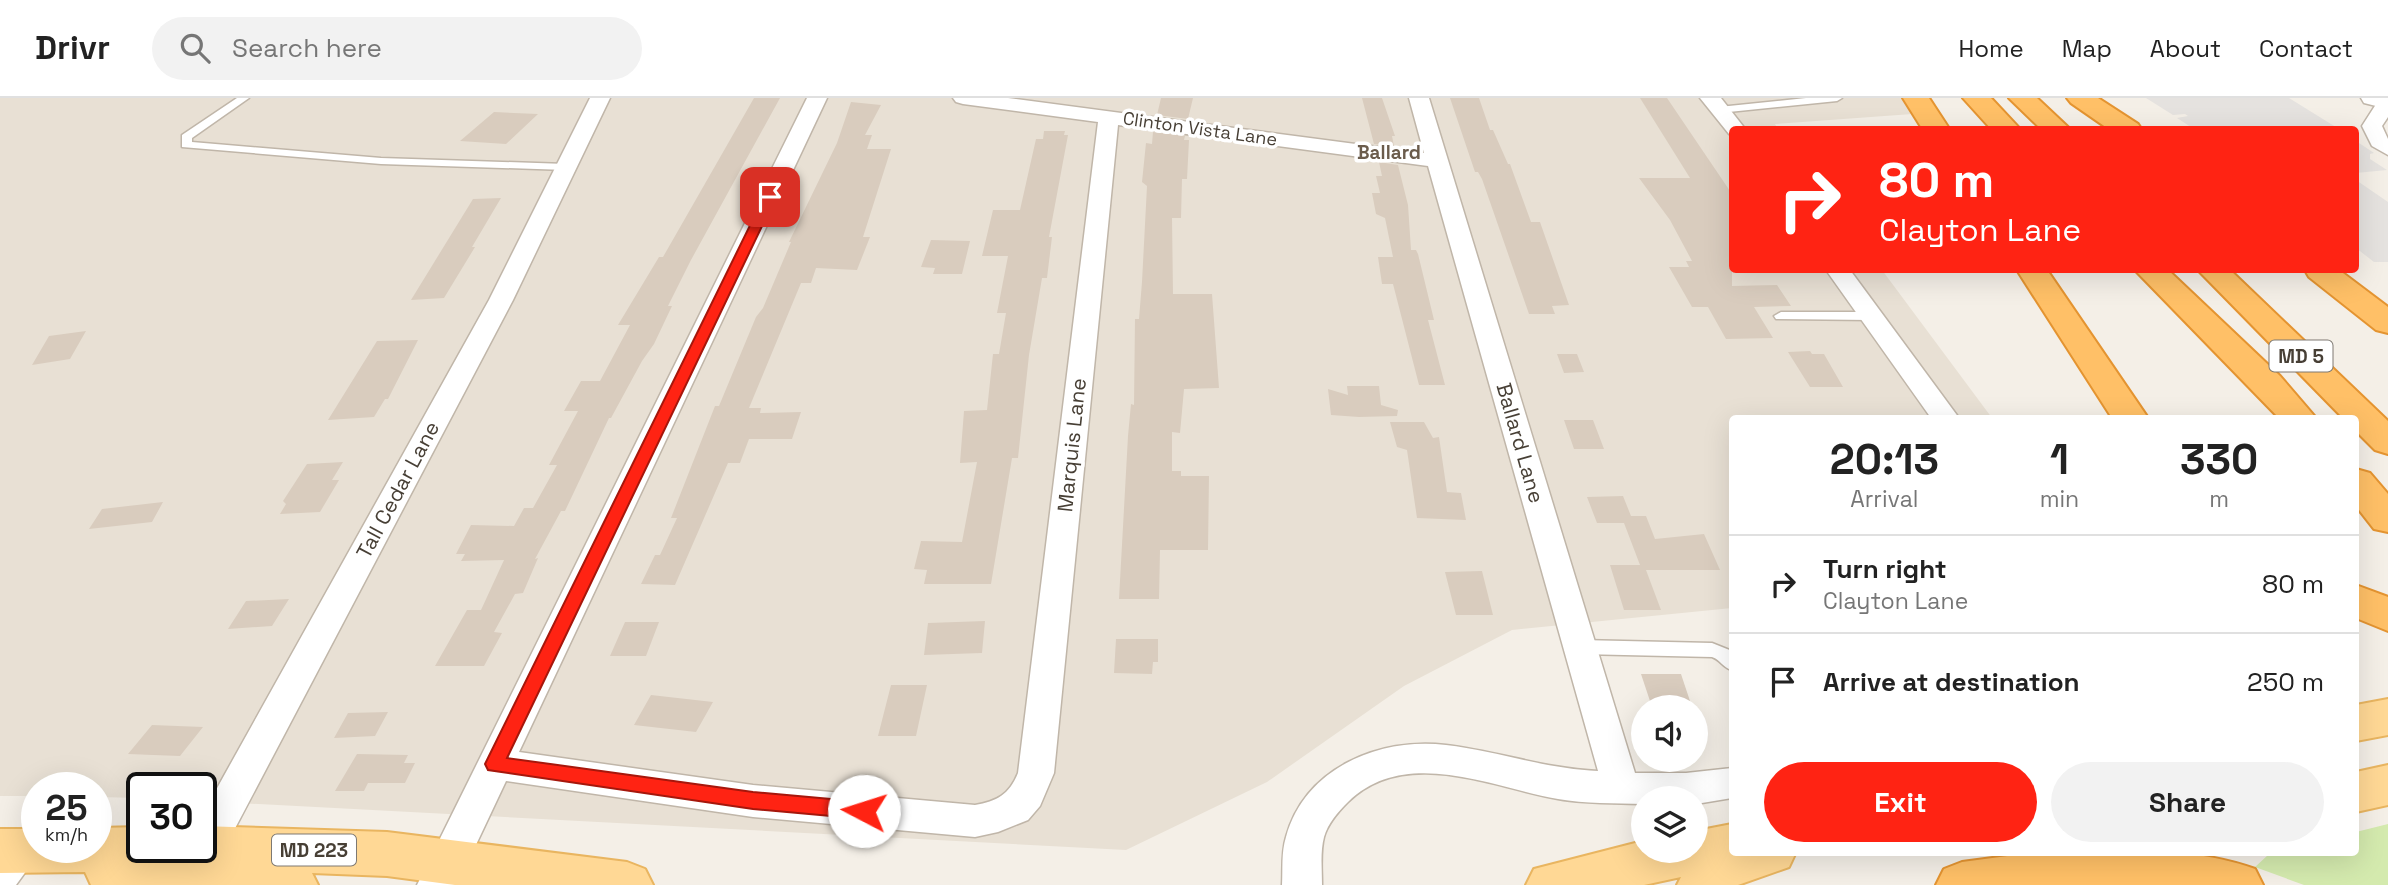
<!DOCTYPE html>
<style>
:root{--surface:#fff;--page:#f2f2f2;--text:#222;--muted:#767676;--line:#e0e0e0;--accent:#ff2313}
body{margin:0;font-family:"Space Grotesk",sans-serif;background:var(--page);color:var(--text);height:100vh;display:flex;flex-direction:column;font-size:26px;white-space:nowrap}
*{box-sizing:border-box;margin:0}
p{font-size:23px;color:var(--muted)}
.icon{flex:none;width:38px;height:38px;fill:none;stroke:currentColor;stroke-width:2;stroke-linecap:round;stroke-linejoin:round}
.map{position:relative;flex:1;overflow:hidden}
.panel{position:absolute;left:1729px;top:317px;width:630px;height:441px;display:flex;flex-direction:column;background:var(--surface);border-radius:7px;box-shadow:0 7px 28px #0002}
.panel>*{flex:none}
.banner{position:absolute;left:1729px;top:28px;width:630px;height:147px;border-radius:7px;box-shadow:0 7px 28px #0002;background:#ff2313;color:#fff;overflow:hidden}
.tools{position:absolute;left:1631px;top:597px;display:grid;gap:14px}
.tools a{display:grid;place-items:center;width:77px;height:77px;border-radius:50%;background:var(--surface);box-shadow:0 7px 28px #0002;font-size:35px}
.speed{position:absolute;left:21px;top:674px;display:flex;gap:14px;font-size:35px;font-weight:700;text-align:center}
.speed>*{display:grid;place-content:center;width:91px;height:91px;border-radius:50%;background:var(--surface);box-shadow:0 7px 28px #0002;line-height:1}
.speed small{font-size:18px;font-weight:400}
.speed .limit{border:4px solid #111;border-radius:10px;background:#fff;color:#111}
.pin{position:absolute;display:grid;place-items:center;width:60px;height:60px;color:#fff;margin:-30px;border-radius:14px;box-shadow:0 4px 10px #0006}
.me{position:absolute;width:77px;margin:-38px;rotate:275deg;stroke-linejoin:round;filter:drop-shadow(0 0 5px #0008)}
.turn{display:flex;align-items:center;gap:24px;height:147px;padding:0 35px;font-size:32px}
.turn .icon{width:91px;height:91px;stroke-width:2.5}
.turn b{display:block;font-size:49px;line-height:60px}
.eta{display:flex;justify-content:space-evenly;align-items:center;height:119px;text-align:center}
.eta b{font-size:42px;font-weight:700;line-height:49px}
.button{display:flex;gap:14px;margin-top:auto;padding:14px 35px}
.button a{flex:1;height:80px;border-radius:42px;background:var(--accent);color:#fff;font-size:28px;font-weight:700;line-height:80px;text-align:center}
.button a+a{background:var(--page);color:var(--text)}
ul{padding:0;list-style:none}
li{display:flex;align-items:center;gap:21px;height:98px;padding:0 35px;border-top:2px solid var(--line)}
li div{flex:1}
li b{display:block;font-size:26px}
li em{font-style:normal}
header{display:flex;align-items:center;gap:42px;box-sizing:border-box;height:98px;padding:0 35px;background:var(--surface);border-bottom:2px solid var(--line)}
header strong{font-size:33px}
nav{display:flex;gap:38px;margin-inline-start:auto;font-size:24px}
.search{width:490px;height:63px;background:var(--page);display:flex;align-items:center;gap:18px;box-sizing:border-box;padding:0 24px;border-radius:38px;color:var(--muted);font-size:26px}
.map>svg:first-child{display:block}
.residential{fill:#e8e0d4}
.green{fill:#d4eaae}
.parking{fill:#e5e2df}
.building{fill:#d9ccbe}
.lines{fill:none;stroke-linecap:round;stroke-linejoin:round}
.service-casing{stroke:#c0b6a9;stroke-width:3}
.minor-casing{stroke:#c0b6a9;stroke-width:3}
.tertiary-casing{stroke:#c0b6a9;stroke-width:3}
.primary-casing{stroke:#e9b560;stroke-width:4}
.motorway-casing{stroke:#e49431;stroke-width:4}
.service{fill:#fff;fill-rule:evenodd}
.minor{fill:#fff;fill-rule:evenodd}
.tertiary{fill:#fff;fill-rule:evenodd}
.primary{fill:#ffd895;fill-rule:evenodd}
.motorway{fill:#ffc067;fill-rule:evenodd}
.route{fill:#ff2313;stroke:#a6170c;stroke-width:2}
.labels{text-anchor:middle;stroke-width:7;stroke-linejoin:round;paint-order:stroke}
.far-street-label{font-size:18px;fill:#473f35;stroke:#fff}
.far-neighbourhood-label{font-size:19px;font-weight:bold;fill:#6b5c4c;stroke:#fff}
.shield{fill:#fff;stroke:#7e7972;stroke-width:2}
.shield-label{font-size:19px;font-weight:bold;fill:#473f35}
.street-label{font-size:21px;fill:#473f35;stroke:#fff}
</style>
<header>
<strong>Drivr</strong>
<div class="search"><svg class="icon" aria-label="search" viewBox="0 0 24 24"><circle cx="10" cy="10" r="6"/><path d="M15 15l6 6"/></svg>Search here</div>
<nav><a>Home</a><a>Map</a><a>About</a><a>Contact</a></nav>
</header>
<div class="map">
<svg width="2388" height="787" viewBox="0 0 2388 787">
<rect width="100%" height="100%" fill="#f4efe7"/>
<path class="residential" d="M0,0H1912L1926,15L1775,26L1778,31L1732,32V172H1882L1992,320H1732V510L1512,532L1404,588L1267,684L1126,752L201,703V690H142V700L96,699V690H37V698H0Z"/>
<path class="green" d="M2388,726V787H2304L2255,769L2268,757L2276,754H2356V734Z"/>
<path class="parking" d="M2146,0H2289L2339,31H2194L2177,20L2188,18L2185,16L2173,17Z
M2356,43L2374,55L2370,56V61L2387,72L2356,75Z
M2356,82L2388,104V164H2374L2356,150Z"/>
<path class="building" d="M754,0H780L691,162L668,208H672L654,246L642,263L611,320H609L565,413H561L535,461L538,460L523,495L515,496L494,534L502,535L484,568H435L467,512H481L504,462L461,463L465,456H456L471,427L514,428L524,410H533L557,367H549L578,313H564L581,283H600L630,227H618L659,159H663Z
M1161,0H1193L1188,21L1157,17Z
M1362,0H1382L1395,38H1392L1394,48L1374,46Z
M1450,0H1479L1490,32H1493L1508,66H1510L1531,124H1540L1569,207L1552,208L1555,216H1529L1482,81L1478,74H1475Z
M1640,0H1667L1732,96V188L1777,187L1791,208L1754,209L1773,240L1726,241L1708,209H1692L1669,169H1689L1686,163H1692L1670,122L1639,80H1690Z
M851,4L881,7L865,37H872L867,51H891L863,139H870L857,172L816,170L811,185H801L749,310H761L760,315L801,314L792,341H749L740,365H728L675,487L641,486L655,457H660L677,420H671L715,308H719L756,219L763,210L791,144H789L837,45Z
M494,14L538,16L506,46L460,43Z
M1044,33H1065L1064,37H1068L1049,139H1052L1047,180H1042L1029,257L1018,360H1012L991,486H924L927,472L914,471L921,443L962,444L977,364L960,365L964,313L987,312L993,256H999L1006,215H997L1008,158H982L993,112H1020L1036,41H1043Z
M1153,34L1185,38L1184,42H1189L1187,81H1182L1181,120H1172L1173,196H1212L1219,290L1184,291L1180,335L1172,334V373H1181V378H1209L1208,452H1160L1159,501H1119L1128,338L1131,306L1134,307L1135,221H1139L1142,184L1147,88L1142,84L1146,45L1152,46Z
M1379,64L1398,67L1408,107L1411,152H1416L1418,156L1434,222H1428L1445,287H1419L1393,186H1382L1378,159H1393L1385,120L1376,116L1372,95H1380L1376,78H1382Z
M501,100L472,149H475L444,200L411,202L473,101Z
M931,142L970,143L962,176H933L935,170L921,169Z
M86,233L70,261L32,267L49,238Z
M418,242L388,301H385L374,319L328,322L377,243Z
M1810,253L1812,256H1824L1843,289H1810L1788,254Z
M1557,256H1577L1584,274L1564,275Z
M1347,288H1379L1381,307L1398,312L1397,318L1359,319L1331,317L1328,291L1348,297Z
M1564,322H1593L1604,351H1574Z
M1390,324H1424L1433,340L1439,339L1447,394L1461,395L1466,422L1417,420L1407,352L1397,349Z
M343,364L332,382H339L320,414L280,416L286,406L283,403L307,366Z
M1623,398L1631,418H1646L1655,441L1704,436L1720,472H1646L1661,512H1624L1610,467H1640L1624,425H1597L1587,399Z
M163,404L152,424L89,431L102,411Z
M1482,473L1493,517H1456L1445,474Z
M289,501L272,528L228,531L246,503Z
M985,523L982,555L924,557L928,525Z
M625,524H659L646,558H610Z
M1116,541H1158V564H1153L1152,576L1114,575Z
M1641,576H1681L1692,609H1652Z
M891,587H927L916,638H878Z
M651,597L713,604L696,634L634,627Z
M388,614L375,638L334,640L348,615Z
M152,627L203,629L180,658L128,656Z
M357,656L408,657L404,665H415L405,685H368L364,693H335Z"/>
<g class="lines">
<defs>
<path id="service" d="M237,0H249L192,40V44L381,60L566,66L572,69L566,72L381,66L182,49V37Z
M1806,0H1842L1837,3L1719,15L1714,12L1719,9Z
M1781,214H1871L1878,218L1871,222L1776,221L1774,218Z
M1580,542L1712,545L1732,553V572C1723,570 1721,562 1712,559L1580,556L1574,554L1571,549L1574,544Z
M22,756L29,759L32,765L16,787H0V775L15,759Z"/>
<path id="minor" d="M590,0H610L513,202L212,774L198,779L184,774L179,762L184,750L201,749V719L489,202Z
M807,0H827L519,654L753,687L975,707C997,703 1009,697 1018,675L1098,24L963,6L956,4L953,0H1008L1424,55L1409,0H1429L1635,675H1686L1732,670V700L1696,706V700H1643V706C1615,705 1585,706 1558,701C1491,689 1405,648 1348,704C1338,714 1328,725 1324,739C1320,754 1322,771 1322,787H1282C1283,771 1281,755 1286,739C1305,670 1379,639 1446,647C1498,653 1546,671 1598,673L1428,68L1118,27L1054,675L1040,708L1028,722L998,734L975,739L753,719L506,683L457,787H417Z
M1700,0H1721L1746,32H1732V37L1729,36Z
M2380,0H2388V19L2382,28L2388,41V57L2372,48L2362,28Z
M1826,172H1850L1959,320H1931Z"/>
<path id="tertiary" d="M2361,0H2388V11L2364,5Z"/>
<path id="primary" d="M2388,601V637L2356,643V607Z
M2388,667V707L2356,714V674Z
M1732,726V754H1796L1789,769L1738,787H1677L1681,779L1644,787H1526L1534,771L1643,743V752H1696V733Z
M201,728L387,734L627,764L645,771L653,787H455L387,778L312,775L318,787H91L85,774L0,775V731H37V749H96V730L142,729V749H201Z"/>
<path id="motorway" d="M1903,0H1929L1950,32H1923Z
M1963,0H1991L2021,32H1992Z
M2009,0H2037L2071,32H2042Z
M2067,0H2098L2138,26L2142,32H2110L2071,5Z
M2017,172H2047L2148,320H2112Z
M2135,172H2168L2280,278L2316,320H2279Z
M2198,172H2230L2388,323V356L2375,352L2356,333V320H2343Z
M2305,172H2339L2388,209V235L2376,232L2309,179Z
M2356,371L2370,375L2388,396V434L2374,431L2356,408Z
M2356,487L2388,499V533L2356,520Z
M2037,754C2108,754 2187,746 2255,771L2263,787H1936L1944,771L1962,764Z"/>
</defs>
<use href="#service" class="service-casing"/>
<use href="#minor" class="minor-casing"/>
<use href="#tertiary" class="tertiary-casing"/>
<use href="#primary" class="primary-casing"/>
<use href="#motorway" class="motorway-casing"/>
<use href="#service" class="service"/>
<use href="#minor" class="minor"/>
<use href="#tertiary" class="tertiary"/>
<use href="#primary" class="primary"/>
<use href="#motorway" class="motorway"/>
</g>
<path class="route" d="M770,95L776,99L507,660L753,694L864,704L871,707L874,713L871,719L864,721L753,711L488,672L485,666L764,99Z"/>
<g class="labels">
<g class="far-street-label">
<text transform="translate(1200 31) rotate(8)" y="6">Clinton Vista Lane</text>
</g>
<g class="far-neighbourhood-label">
<text x="1389" y="61">Ballard</text>
</g>
<g class="shield">
<rect x="2269.5" y="242.5" width="63" height="31" rx="5"/>
<rect x="272" y="736.5" width="84" height="31" rx="5"/>
</g>
<g class="shield-label">
<text x="2301" y="265">MD 5</text>
<text x="314" y="759">MD 223</text>
</g>
<g class="street-label">
<text transform="translate(1520 345) rotate(74)" y="7">Ballard Lane</text>
<text transform="translate(1072 347) rotate(-84)" y="7">Marquis Lane</text>
<text transform="translate(398 392) rotate(-62)" y="7">Tall Cedar Lane</text>
</g>
</g>
</svg>
<div class="tools">
<a><svg class="icon" aria-label="sound" viewBox="0 0 24 24"><path d="M4 9h4l5-4v14l-5-4H4zM17 9q2 3 0 6"/></svg></a>
<a><svg class="icon" aria-label="layers" viewBox="0 0 24 24"><path d="M12 4l9 5-9 5-9-5zM3 14l9 5 9-5"/></svg></a>
</div>
<div class="speed"><div>25<small>km/h</small></div><div class="limit">30</div></div>
<div class="pin" style="left:770px;top:99px;background:#d93025"><svg class="icon" aria-label="arrive" viewBox="0 0 24 24"><path d="M6 21V4h12l-3 4 3 4H6"/></svg></div>
<svg class="me" style="left:864px;top:713px" viewBox="-20 -20 40 40"><circle r="19" fill="#fff"/><path d="M0-13L10 11 0 6-10 11z" fill="#ff2313"/></svg>
<div class="banner">
<div class="turn"><svg class="icon" aria-label="right" viewBox="0 0 24 24"><path d="M7 20v-9h11M14 6l5 5-5 5"/></svg><div><b>80 m</b>Clayton Lane</div></div>
</div>
<section class="panel">
<div class="eta">
<div><b>20:13</b><p>Arrival</p></div>
<div><b>1</b><p>min</p></div>
<div><b>330</b><p>m</p></div>
</div>
<ul>
<li><svg class="icon" aria-label="right" viewBox="0 0 24 24"><path d="M7 20v-9h11M14 6l5 5-5 5"/></svg><div><b>Turn right</b><p>Clayton Lane</p></div><em>80 m</em></li>
<li><svg class="icon" aria-label="arrive" viewBox="0 0 24 24"><path d="M6 21V4h12l-3 4 3 4H6"/></svg><div><b>Arrive at destination</b></div><em>250 m</em></li>
</ul>
<div class="button"><a>Exit</a><a>Share</a></div>
</section>
</div>
